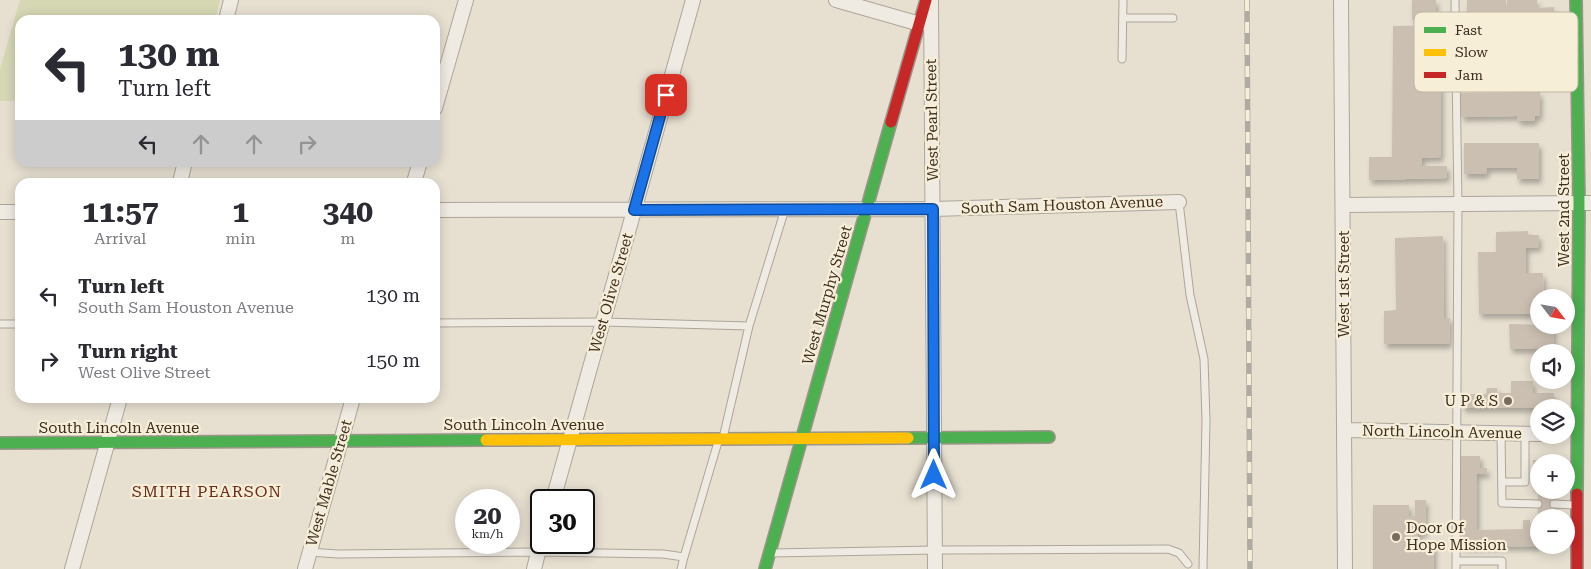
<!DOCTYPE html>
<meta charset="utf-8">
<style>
:root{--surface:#fff;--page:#f7f7f7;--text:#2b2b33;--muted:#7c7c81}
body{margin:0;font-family:"Roboto Serif",serif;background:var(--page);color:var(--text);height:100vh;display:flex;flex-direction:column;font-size:19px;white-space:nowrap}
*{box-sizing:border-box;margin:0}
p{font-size:16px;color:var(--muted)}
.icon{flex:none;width:28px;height:28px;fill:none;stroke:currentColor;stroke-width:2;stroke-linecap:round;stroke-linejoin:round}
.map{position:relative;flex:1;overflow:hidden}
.drawer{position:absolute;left:15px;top:178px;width:425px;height:225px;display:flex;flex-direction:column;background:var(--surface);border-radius:15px;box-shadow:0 2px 12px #0003}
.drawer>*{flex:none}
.guide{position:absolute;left:15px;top:15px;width:425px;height:152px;border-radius:15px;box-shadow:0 2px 12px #0003;background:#fff;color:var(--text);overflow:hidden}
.needle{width:32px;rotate:121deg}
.controls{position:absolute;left:1530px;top:289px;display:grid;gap:10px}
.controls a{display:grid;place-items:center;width:45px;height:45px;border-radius:50%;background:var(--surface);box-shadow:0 2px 12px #0003;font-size:25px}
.speed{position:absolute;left:455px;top:489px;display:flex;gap:10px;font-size:25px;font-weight:700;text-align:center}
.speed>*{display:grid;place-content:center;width:65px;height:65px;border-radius:50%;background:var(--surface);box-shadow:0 2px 12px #0003;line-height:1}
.speed small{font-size:12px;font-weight:400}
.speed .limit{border:2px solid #111;border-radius:8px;background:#fff;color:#111}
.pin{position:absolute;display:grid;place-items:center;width:42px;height:42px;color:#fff;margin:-21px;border-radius:10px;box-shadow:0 2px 8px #0006}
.me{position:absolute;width:55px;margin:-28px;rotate:0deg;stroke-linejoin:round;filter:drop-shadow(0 0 4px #0008)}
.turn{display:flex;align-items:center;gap:18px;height:105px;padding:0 20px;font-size:22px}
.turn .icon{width:65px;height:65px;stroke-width:2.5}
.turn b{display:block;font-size:35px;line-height:42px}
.lanes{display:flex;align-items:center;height:48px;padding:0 20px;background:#0003;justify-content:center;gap:25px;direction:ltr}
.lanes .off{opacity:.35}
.eta{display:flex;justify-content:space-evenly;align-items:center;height:85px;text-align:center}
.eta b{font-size:30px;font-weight:700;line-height:35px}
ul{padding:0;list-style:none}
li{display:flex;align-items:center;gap:15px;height:65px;padding:0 20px}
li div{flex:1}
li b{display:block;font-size:19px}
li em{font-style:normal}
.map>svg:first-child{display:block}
.green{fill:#d6d7b3}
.building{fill:#cbbfb2;filter:url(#shadow)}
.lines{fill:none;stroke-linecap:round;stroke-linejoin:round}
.lane-casing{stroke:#ada599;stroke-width:9}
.street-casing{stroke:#ada599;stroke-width:16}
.fast-casing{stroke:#9c958a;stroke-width:14}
.slow-casing{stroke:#9c958a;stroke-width:14}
.jam-casing{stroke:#9c958a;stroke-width:14}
.lane{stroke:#efebe3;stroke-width:7}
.street{stroke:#efebe3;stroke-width:14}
.fast{stroke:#4caf50;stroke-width:11}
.slow{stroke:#ffc107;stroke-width:11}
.jam{stroke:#c62828;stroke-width:11}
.rail-casing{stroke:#afaaa2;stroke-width:5.5}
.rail{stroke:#f7eed8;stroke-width:4;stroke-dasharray:11;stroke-linecap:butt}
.route-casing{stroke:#114b97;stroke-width:12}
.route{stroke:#1a73e8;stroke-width:9}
.poi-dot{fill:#786c5e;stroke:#f7eed8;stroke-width:2}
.labels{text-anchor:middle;stroke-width:4.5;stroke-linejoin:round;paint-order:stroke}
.street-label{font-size:15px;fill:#3d2e20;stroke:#f7eed8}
.poi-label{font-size:15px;fill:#3d2e20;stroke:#f7eed8;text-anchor:end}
.neighbourhood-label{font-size:16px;letter-spacing:1px;fill:#6b2e1e;stroke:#f7eed8}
.key{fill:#f7eed8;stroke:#bfb4a1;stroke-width:1}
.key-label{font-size:14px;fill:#3d2e20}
</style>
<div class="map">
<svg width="1591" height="569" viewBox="0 0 1591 569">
<defs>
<filter id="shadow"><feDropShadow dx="2.5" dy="4.5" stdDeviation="2.5" flood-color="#0004"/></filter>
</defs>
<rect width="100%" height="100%" fill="#e7e0d1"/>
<path class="green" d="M20,0H220L215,20H20V101H0V69Z"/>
<path class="building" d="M1412,0H1436V19L1412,20Z
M1467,0H1506L1507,18V0H1537V8L1554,7V23L1537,24V30H1507L1508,50H1486L1485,42H1466Z
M1448,25L1449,53L1441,52V157L1422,158L1421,166H1447V178L1369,180V157H1392L1393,26Z
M1540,92V116H1535V121H1518L1517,116L1461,117V93Z
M1464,143H1539V179H1517V168H1487L1486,174H1464Z
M1528,231V235H1539V247L1526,248V273H1543L1544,298H1539V314H1479L1478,252H1496V232Z
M1443,236L1444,318H1450L1449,344H1384V311L1396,310L1395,238Z
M1509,324L1553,325L1554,349H1510Z
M1511,381H1533V393H1554V408H1462L1463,394H1486L1487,388H1497V393H1511Z
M1461,456H1480V468H1487V474H1477V530L1523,529V520H1530V528H1539V546L1461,547Z
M1554,459V462H1539V488H1533V460Z
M1538,490H1554L1555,518H1538Z
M1415,500H1426L1425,533H1418V541H1434V569H1373V505H1409V516H1415Z"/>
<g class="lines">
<defs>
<path id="lane" d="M1455,0L1458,204L1456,569
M1123,18H1173
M1122,59L1123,0
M1179,202L1190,295L1204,359L1206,420L1203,569
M435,323L603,322L749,326
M0,324H20
M1501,433L1502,503L1538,504
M723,438L749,326L785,209
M1502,482H1525V433
M1554,504L1574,505
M309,552L338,554L538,552L663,554L684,557L718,442
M772,553L935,550L1168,549L1179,553L1188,564
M1456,561H1502V569
M681,569L684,557"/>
<path id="street" d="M836,0L920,24
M931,0L935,569
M1341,0L1345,569
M226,20L231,0
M435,108L466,0
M180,182L185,162
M414,182L420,162
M1343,205L1591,203
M435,210L933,209L1179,202
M0,212H20
M1345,430L1539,434
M553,500L693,0
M72,569L120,398
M305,569L353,398
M534,569L541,541"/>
<path id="fast" d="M1576,0L1579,203L1577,494
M908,438L1049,437
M0,443L486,440
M765,569L891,122"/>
<path id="slow" d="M486,440L908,438"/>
<path id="jam" d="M891,122L926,0
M1577,569V494"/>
</defs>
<use href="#lane" class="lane-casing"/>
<use href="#street" class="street-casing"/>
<use href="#fast" class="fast-casing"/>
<use href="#slow" class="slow-casing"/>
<use href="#jam" class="jam-casing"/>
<use href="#lane" class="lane"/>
<use href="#street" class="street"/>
<use href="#fast" class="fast"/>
<use href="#slow" class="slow"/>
<use href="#jam" class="jam"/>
<defs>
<path id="rail" d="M1247,0L1250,569"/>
</defs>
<use href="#rail" class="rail-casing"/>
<use href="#rail" class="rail"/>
</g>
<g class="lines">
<defs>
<path id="route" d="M666,95L634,210L933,209L934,475"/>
</defs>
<use href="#route" class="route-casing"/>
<use href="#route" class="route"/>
</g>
<g class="poi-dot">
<circle cx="1508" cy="401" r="5"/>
<circle cx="1396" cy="537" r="5"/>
</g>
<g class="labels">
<g class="street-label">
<text transform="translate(932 120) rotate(-91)" y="5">West Pearl Street</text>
<text transform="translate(1062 205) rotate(-2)" y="5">South Sam Houston Avenue</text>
<text transform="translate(1564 210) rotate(-90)" y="5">West 2nd Street</text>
<text transform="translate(1344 284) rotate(-90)" y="5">West 1st Street</text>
<text transform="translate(611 293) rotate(-74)" y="5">West Olive Street</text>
<text transform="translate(827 295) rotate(-74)" y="5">West Murphy Street</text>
<text x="524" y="430">South Lincoln Avenue</text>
<text x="119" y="433">South Lincoln Avenue</text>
<text transform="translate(1442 432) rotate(1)" y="5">North Lincoln Avenue</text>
<text transform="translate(329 483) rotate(-74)" y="5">West Mable Street</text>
</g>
<g class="poi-label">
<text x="1498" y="406">U P &amp; S</text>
<text x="1406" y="533" text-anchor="start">Door Of<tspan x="1406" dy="17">Hope Mission</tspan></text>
</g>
<g class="neighbourhood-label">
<text x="207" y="497">SMITH PEARSON</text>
</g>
</g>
<rect x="1414" y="12" width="164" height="80" rx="8" class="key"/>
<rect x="1424" y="27" width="22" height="6" fill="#4caf50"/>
<rect x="1424" y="49" width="22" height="7" fill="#ffc107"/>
<rect x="1424" y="72" width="22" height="6" fill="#c62828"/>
<g class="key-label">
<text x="1455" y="35">Fast</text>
<text x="1455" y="57">Slow</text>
<text x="1455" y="80">Jam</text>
</g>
</svg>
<div class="controls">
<a><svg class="needle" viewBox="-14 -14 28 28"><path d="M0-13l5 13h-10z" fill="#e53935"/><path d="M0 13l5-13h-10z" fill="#7c7c81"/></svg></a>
<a><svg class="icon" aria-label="sound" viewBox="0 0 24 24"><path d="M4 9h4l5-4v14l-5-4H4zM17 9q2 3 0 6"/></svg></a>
<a><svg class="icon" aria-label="layers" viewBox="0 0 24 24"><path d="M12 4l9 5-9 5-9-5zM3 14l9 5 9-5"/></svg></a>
<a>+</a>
<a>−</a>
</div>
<div class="speed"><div>20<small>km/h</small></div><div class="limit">30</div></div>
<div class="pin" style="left:666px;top:95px;background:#d93025"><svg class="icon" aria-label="arrive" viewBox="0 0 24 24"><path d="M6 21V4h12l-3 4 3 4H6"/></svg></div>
<svg class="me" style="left:934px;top:475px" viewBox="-20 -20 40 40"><path d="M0-17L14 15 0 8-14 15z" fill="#1a73e8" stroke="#fff" stroke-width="4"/></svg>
<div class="guide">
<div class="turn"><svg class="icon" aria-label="left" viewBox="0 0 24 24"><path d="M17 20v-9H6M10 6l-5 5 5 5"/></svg><div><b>130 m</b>Turn left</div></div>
<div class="lanes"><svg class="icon" aria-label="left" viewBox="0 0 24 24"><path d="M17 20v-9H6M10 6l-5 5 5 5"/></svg><svg class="icon off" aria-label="ahead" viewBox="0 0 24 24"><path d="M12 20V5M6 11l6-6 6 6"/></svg><svg class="icon off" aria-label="ahead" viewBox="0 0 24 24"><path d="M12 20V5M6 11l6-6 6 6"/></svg><svg class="icon off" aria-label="right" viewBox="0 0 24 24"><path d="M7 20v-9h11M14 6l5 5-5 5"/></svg></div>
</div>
<section class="drawer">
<div class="eta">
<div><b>11:57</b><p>Arrival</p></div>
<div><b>1</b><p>min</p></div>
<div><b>340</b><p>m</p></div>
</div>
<ul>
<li><svg class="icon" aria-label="left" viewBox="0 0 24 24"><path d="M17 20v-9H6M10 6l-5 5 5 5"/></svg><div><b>Turn left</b><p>South Sam Houston Avenue</p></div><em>130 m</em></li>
<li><svg class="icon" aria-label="right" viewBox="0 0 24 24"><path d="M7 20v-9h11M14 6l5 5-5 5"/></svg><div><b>Turn right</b><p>West Olive Street</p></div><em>150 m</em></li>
</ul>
</section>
</div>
